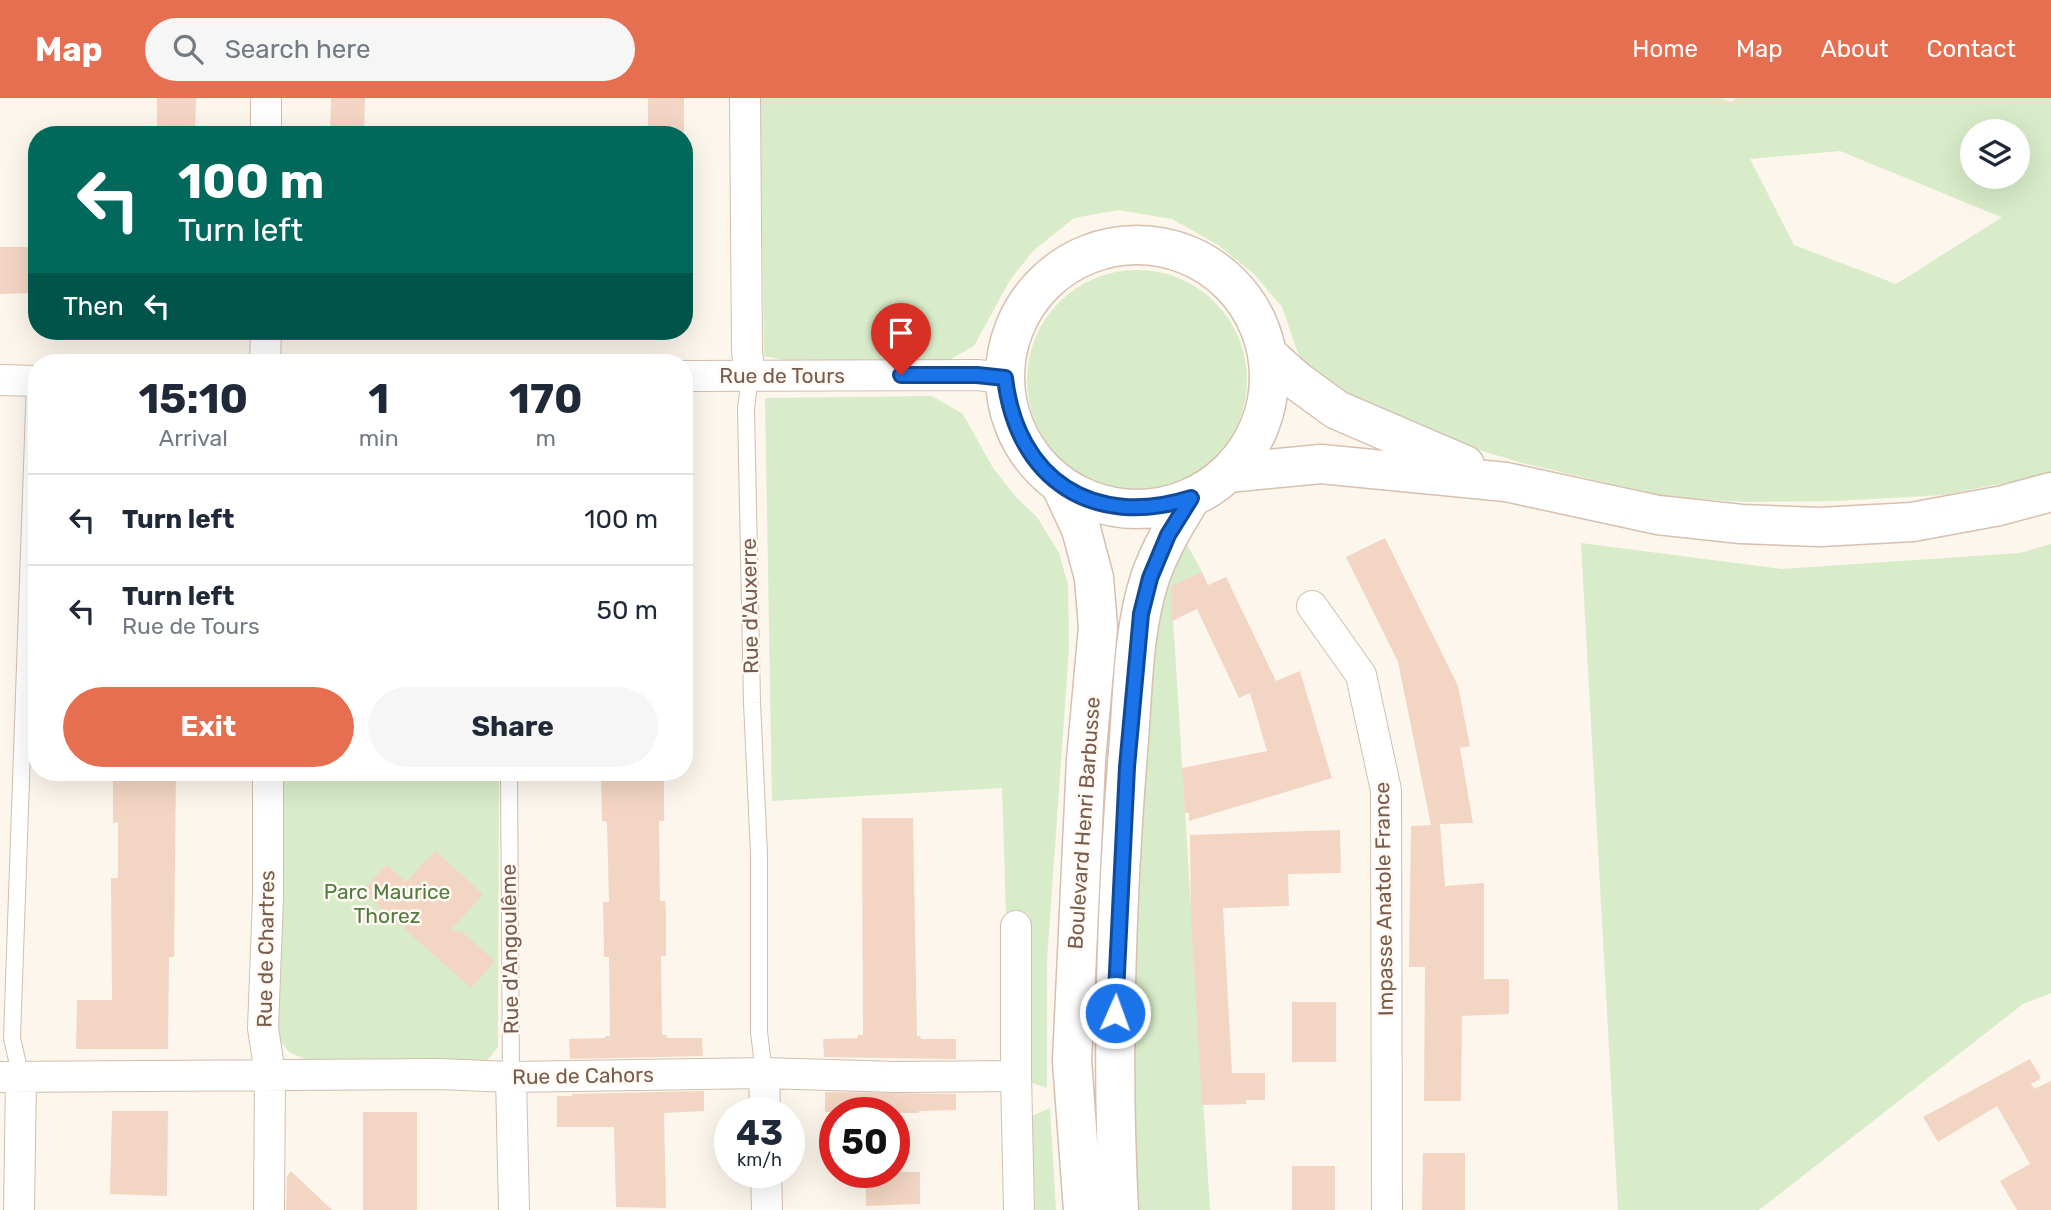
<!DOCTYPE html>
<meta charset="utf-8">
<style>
:root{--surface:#fff;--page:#f6f6f7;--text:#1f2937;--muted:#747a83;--line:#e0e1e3;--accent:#e76f51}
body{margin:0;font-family:Rubik,sans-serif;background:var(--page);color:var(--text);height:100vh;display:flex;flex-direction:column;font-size:26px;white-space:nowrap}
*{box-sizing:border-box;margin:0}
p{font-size:23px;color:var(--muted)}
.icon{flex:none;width:38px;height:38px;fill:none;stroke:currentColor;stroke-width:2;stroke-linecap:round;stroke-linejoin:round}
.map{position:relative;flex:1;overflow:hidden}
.side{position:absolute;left:28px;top:256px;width:665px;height:427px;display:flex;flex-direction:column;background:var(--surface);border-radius:28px;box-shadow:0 7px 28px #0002}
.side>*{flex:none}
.guide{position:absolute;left:28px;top:28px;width:665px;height:214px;border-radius:28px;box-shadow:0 7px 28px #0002;background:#00695c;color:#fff;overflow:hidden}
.fabs{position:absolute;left:1960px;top:21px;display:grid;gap:14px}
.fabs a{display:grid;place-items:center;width:70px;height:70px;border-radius:50%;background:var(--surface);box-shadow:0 7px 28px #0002;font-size:35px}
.speed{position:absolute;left:714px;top:999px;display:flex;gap:14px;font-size:35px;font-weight:700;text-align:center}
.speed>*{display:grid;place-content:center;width:91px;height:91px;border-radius:50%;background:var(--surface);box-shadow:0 7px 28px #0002;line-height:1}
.speed small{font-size:18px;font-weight:400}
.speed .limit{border:10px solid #d22;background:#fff;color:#111}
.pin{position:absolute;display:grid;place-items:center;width:60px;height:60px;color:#fff;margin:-72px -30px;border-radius:50% 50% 50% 0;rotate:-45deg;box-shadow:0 0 7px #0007}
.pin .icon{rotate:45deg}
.me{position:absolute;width:77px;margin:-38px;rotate:2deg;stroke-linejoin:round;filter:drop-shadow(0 0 5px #0008)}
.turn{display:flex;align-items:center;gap:24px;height:147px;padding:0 35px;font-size:32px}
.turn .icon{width:91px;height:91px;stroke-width:2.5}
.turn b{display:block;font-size:49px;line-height:60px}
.then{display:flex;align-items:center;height:66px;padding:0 35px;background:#0003;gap:14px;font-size:26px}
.eta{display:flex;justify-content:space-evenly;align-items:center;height:119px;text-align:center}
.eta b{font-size:42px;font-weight:700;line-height:49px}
.button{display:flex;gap:14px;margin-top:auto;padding:14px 35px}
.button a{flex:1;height:80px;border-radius:42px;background:var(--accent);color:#fff;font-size:28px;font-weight:700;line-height:80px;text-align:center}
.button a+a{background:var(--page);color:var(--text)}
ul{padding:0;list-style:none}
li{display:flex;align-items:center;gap:21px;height:91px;padding:0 35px;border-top:2px solid var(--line)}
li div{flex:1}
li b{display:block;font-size:26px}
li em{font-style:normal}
header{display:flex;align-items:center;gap:42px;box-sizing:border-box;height:98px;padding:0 35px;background:var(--accent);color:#fff}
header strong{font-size:33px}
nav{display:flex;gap:38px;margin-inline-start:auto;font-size:24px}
.search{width:490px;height:63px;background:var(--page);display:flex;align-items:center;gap:18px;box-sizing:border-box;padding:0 24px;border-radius:38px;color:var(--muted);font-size:26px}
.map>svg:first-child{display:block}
.green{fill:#d8ecc9;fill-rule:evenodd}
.building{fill:#f3d5c3}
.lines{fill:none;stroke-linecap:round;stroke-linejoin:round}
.lane-casing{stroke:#d1beb0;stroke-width:18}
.street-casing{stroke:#d1beb0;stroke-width:32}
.secondary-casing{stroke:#d6c0b0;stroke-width:41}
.lane{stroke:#fff;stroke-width:16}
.street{stroke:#fff;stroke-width:30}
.secondary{stroke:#fff;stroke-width:38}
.route-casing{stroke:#114b97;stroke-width:18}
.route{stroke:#1a73e8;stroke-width:12}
.labels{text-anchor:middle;stroke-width:5;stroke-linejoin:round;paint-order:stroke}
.street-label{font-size:21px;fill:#7a5c4d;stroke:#fffaf3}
.park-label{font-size:21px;fill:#537a41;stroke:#fffaf3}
</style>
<header>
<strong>Map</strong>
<div class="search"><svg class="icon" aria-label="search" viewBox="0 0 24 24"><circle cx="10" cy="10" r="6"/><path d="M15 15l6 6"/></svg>Search here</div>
<nav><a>Home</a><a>Map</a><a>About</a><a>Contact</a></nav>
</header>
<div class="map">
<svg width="2051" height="1112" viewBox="0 0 2051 1112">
<rect width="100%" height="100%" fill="#fdf6ec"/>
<path class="green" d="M760,0H1721L1731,4L1737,0H2051V376L1944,397L1836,403L1746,404L1669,399L1522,365L1433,338L1315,281L1297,253L1282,209L1254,176L1218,147L1172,121L1118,112L1074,120L1033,153L1010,182L974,248L947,263L798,265L764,258ZM1972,33H2018V79H1972ZM1840,53L2001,119V120L1896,186L1794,147L1750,61Z
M1027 282a110 110 0 1 1 220 0a110 110 0 1 1-220 0Z
M932,298L963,316L993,370L1016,399L1037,419L1059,455L1068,487L1069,550L1047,862V990L1032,985L1028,815H1006L1002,690L772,703L765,300Z
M1184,440L1202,474L1171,489L1210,1112H1133L1129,822L1158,498Z
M1581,445L1781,471L2020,455L2051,446V895L2023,906L1759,1112H1618Z
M275,674H499L498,949L487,963L307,962L289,954L276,938Z
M1050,1010L1056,1112H1035L1032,1018Z"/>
<path class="building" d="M157,0H196L195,37H157Z
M331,0H365L364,37H330Z
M648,0H684V37H648Z
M0,149H37V195L0,196Z
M1385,440L1458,588L1470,648L1460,650L1473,725L1440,726L1445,788L1484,785V881H1509V916L1462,918L1461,1003H1424L1425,869H1409L1411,728L1431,727L1398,564L1346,459Z
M1202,474L1208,487L1226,479L1276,583L1300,573L1332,680L1189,723V715H1185L1182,670L1267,653L1250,595L1239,600L1197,511L1172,523L1171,488Z
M113,674H176L174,859H169L168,951H76L77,902H112L111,780H118V724L113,725Z
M601,674H664V723H659L660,803H665L666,814V858H661L662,937H667V940H702L703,958L570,961L569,941L605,940V938H610L609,859H604L603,804H609L607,724L602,723Z
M862,720H913L917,938H920L921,941H956V961L824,959L823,941L858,940V937H863Z
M1340,732L1341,775L1288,776L1289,808L1223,810L1232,975H1265V1002H1246V1006L1202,1007L1191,819L1190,737Z
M435,753L483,796L450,833H461L495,863L471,890L362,793L387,767L406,784Z
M1292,904H1336V964H1292Z
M2030,961L2041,980L2031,986L2034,991L2051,983V1112H2017L2000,1083L2030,1066L1997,1008L1938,1044L1923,1019Z
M704,993V1013L664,1015L666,1110L616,1109L614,1029H557V998H572V996Z
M825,994L956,996V1012L919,1013V1015L825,1014Z
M112,1013H168L167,1098L110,1096Z
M363,1014H417V1112H363Z
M1423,1055H1465V1112H1422Z
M1292,1068H1335V1112H1292Z
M291,1073L332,1112H286L287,1078Z
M866,1074H920V1106L866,1108Z"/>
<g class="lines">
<defs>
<path id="lane" d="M750,278L746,311L752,605L759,756V934L764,975
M509,674L511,979
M21,980L12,940L35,283"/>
<path id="street" d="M266,0V37
M745,0L747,253L750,278
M265,264L266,233
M684,278L977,277L1005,280
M0,282L37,283
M1312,508L1361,577L1386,692L1387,1112
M268,674V799L263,930L270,976L269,1112
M764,975L765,1015
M1016,978L1019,1112
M0,979L439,976L511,979L764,975L896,979L1016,978V828
M511,979L514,1112
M766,1074L767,1112
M19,1112L21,980"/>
<path id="secondary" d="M1005 279a132 132 0 1 1 264 0a132 132 0 1 1-264 0Z
M1267,256L1297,283L1337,312L1465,367
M1228,375L1321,366L1506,384L1658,417L1741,426L1820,429L1912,424L1999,408L2051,394
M1060,386L1081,431L1094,480L1098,529L1086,662L1072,963L1083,1112
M1119,1112C1111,959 1116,807 1128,654C1133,597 1132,535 1150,480C1160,451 1175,426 1191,400"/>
</defs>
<use href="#lane" class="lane-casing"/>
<use href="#street" class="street-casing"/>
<use href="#secondary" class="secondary-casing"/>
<use href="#lane" class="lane"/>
<use href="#street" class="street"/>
<use href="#secondary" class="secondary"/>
</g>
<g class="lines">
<defs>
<path id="route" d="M901,277H977L1005,280C1017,382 1093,431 1191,400L1168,437L1150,480L1141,516L1127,669L1115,915"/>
</defs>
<use href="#route" class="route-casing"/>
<use href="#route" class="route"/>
</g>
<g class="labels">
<g class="street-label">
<text x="782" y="285">Rue de Tours</text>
<text transform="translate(750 508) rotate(-91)" y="7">Rue d'Auxerre</text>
<text transform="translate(1084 725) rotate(-86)" y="7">Boulevard Henri Barbusse</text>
<text transform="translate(1384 801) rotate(-91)" y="7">Impasse Anatole France</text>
<text transform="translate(266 851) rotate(-89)" y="7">Rue de Chartres</text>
<text transform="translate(510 851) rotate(-91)" y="7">Rue d'Angoulême</text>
<text transform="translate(583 978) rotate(-1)" y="7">Rue de Cahors</text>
</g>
<g class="park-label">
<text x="387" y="801">Parc Maurice<tspan x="387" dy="24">Thorez</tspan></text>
</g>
</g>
</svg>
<div class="fabs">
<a><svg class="icon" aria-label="layers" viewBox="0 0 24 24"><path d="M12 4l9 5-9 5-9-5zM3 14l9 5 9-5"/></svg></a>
</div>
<div class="speed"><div>43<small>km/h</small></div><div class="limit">50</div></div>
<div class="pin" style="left:901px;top:277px;background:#d93025"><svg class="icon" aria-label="arrive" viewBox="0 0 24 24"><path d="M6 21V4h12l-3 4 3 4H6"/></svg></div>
<svg class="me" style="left:1115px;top:915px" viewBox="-20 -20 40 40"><circle r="17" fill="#1a73e8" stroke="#fff" stroke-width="3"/><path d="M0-11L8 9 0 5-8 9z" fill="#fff"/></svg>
<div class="guide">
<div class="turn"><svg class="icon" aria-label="left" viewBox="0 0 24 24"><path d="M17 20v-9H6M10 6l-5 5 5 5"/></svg><div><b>100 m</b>Turn left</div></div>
<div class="then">Then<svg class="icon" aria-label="left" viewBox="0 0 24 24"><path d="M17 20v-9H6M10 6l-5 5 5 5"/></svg></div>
</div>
<section class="side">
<div class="eta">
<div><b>15:10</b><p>Arrival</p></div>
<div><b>1</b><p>min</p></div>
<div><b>170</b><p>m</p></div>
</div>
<ul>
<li><svg class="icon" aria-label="left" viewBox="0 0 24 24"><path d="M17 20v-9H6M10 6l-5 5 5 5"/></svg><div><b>Turn left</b></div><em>100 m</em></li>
<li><svg class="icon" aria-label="left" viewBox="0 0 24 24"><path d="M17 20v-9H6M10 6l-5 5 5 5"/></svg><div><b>Turn left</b><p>Rue de Tours</p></div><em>50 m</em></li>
</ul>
<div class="button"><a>Exit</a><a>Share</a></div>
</section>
</div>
